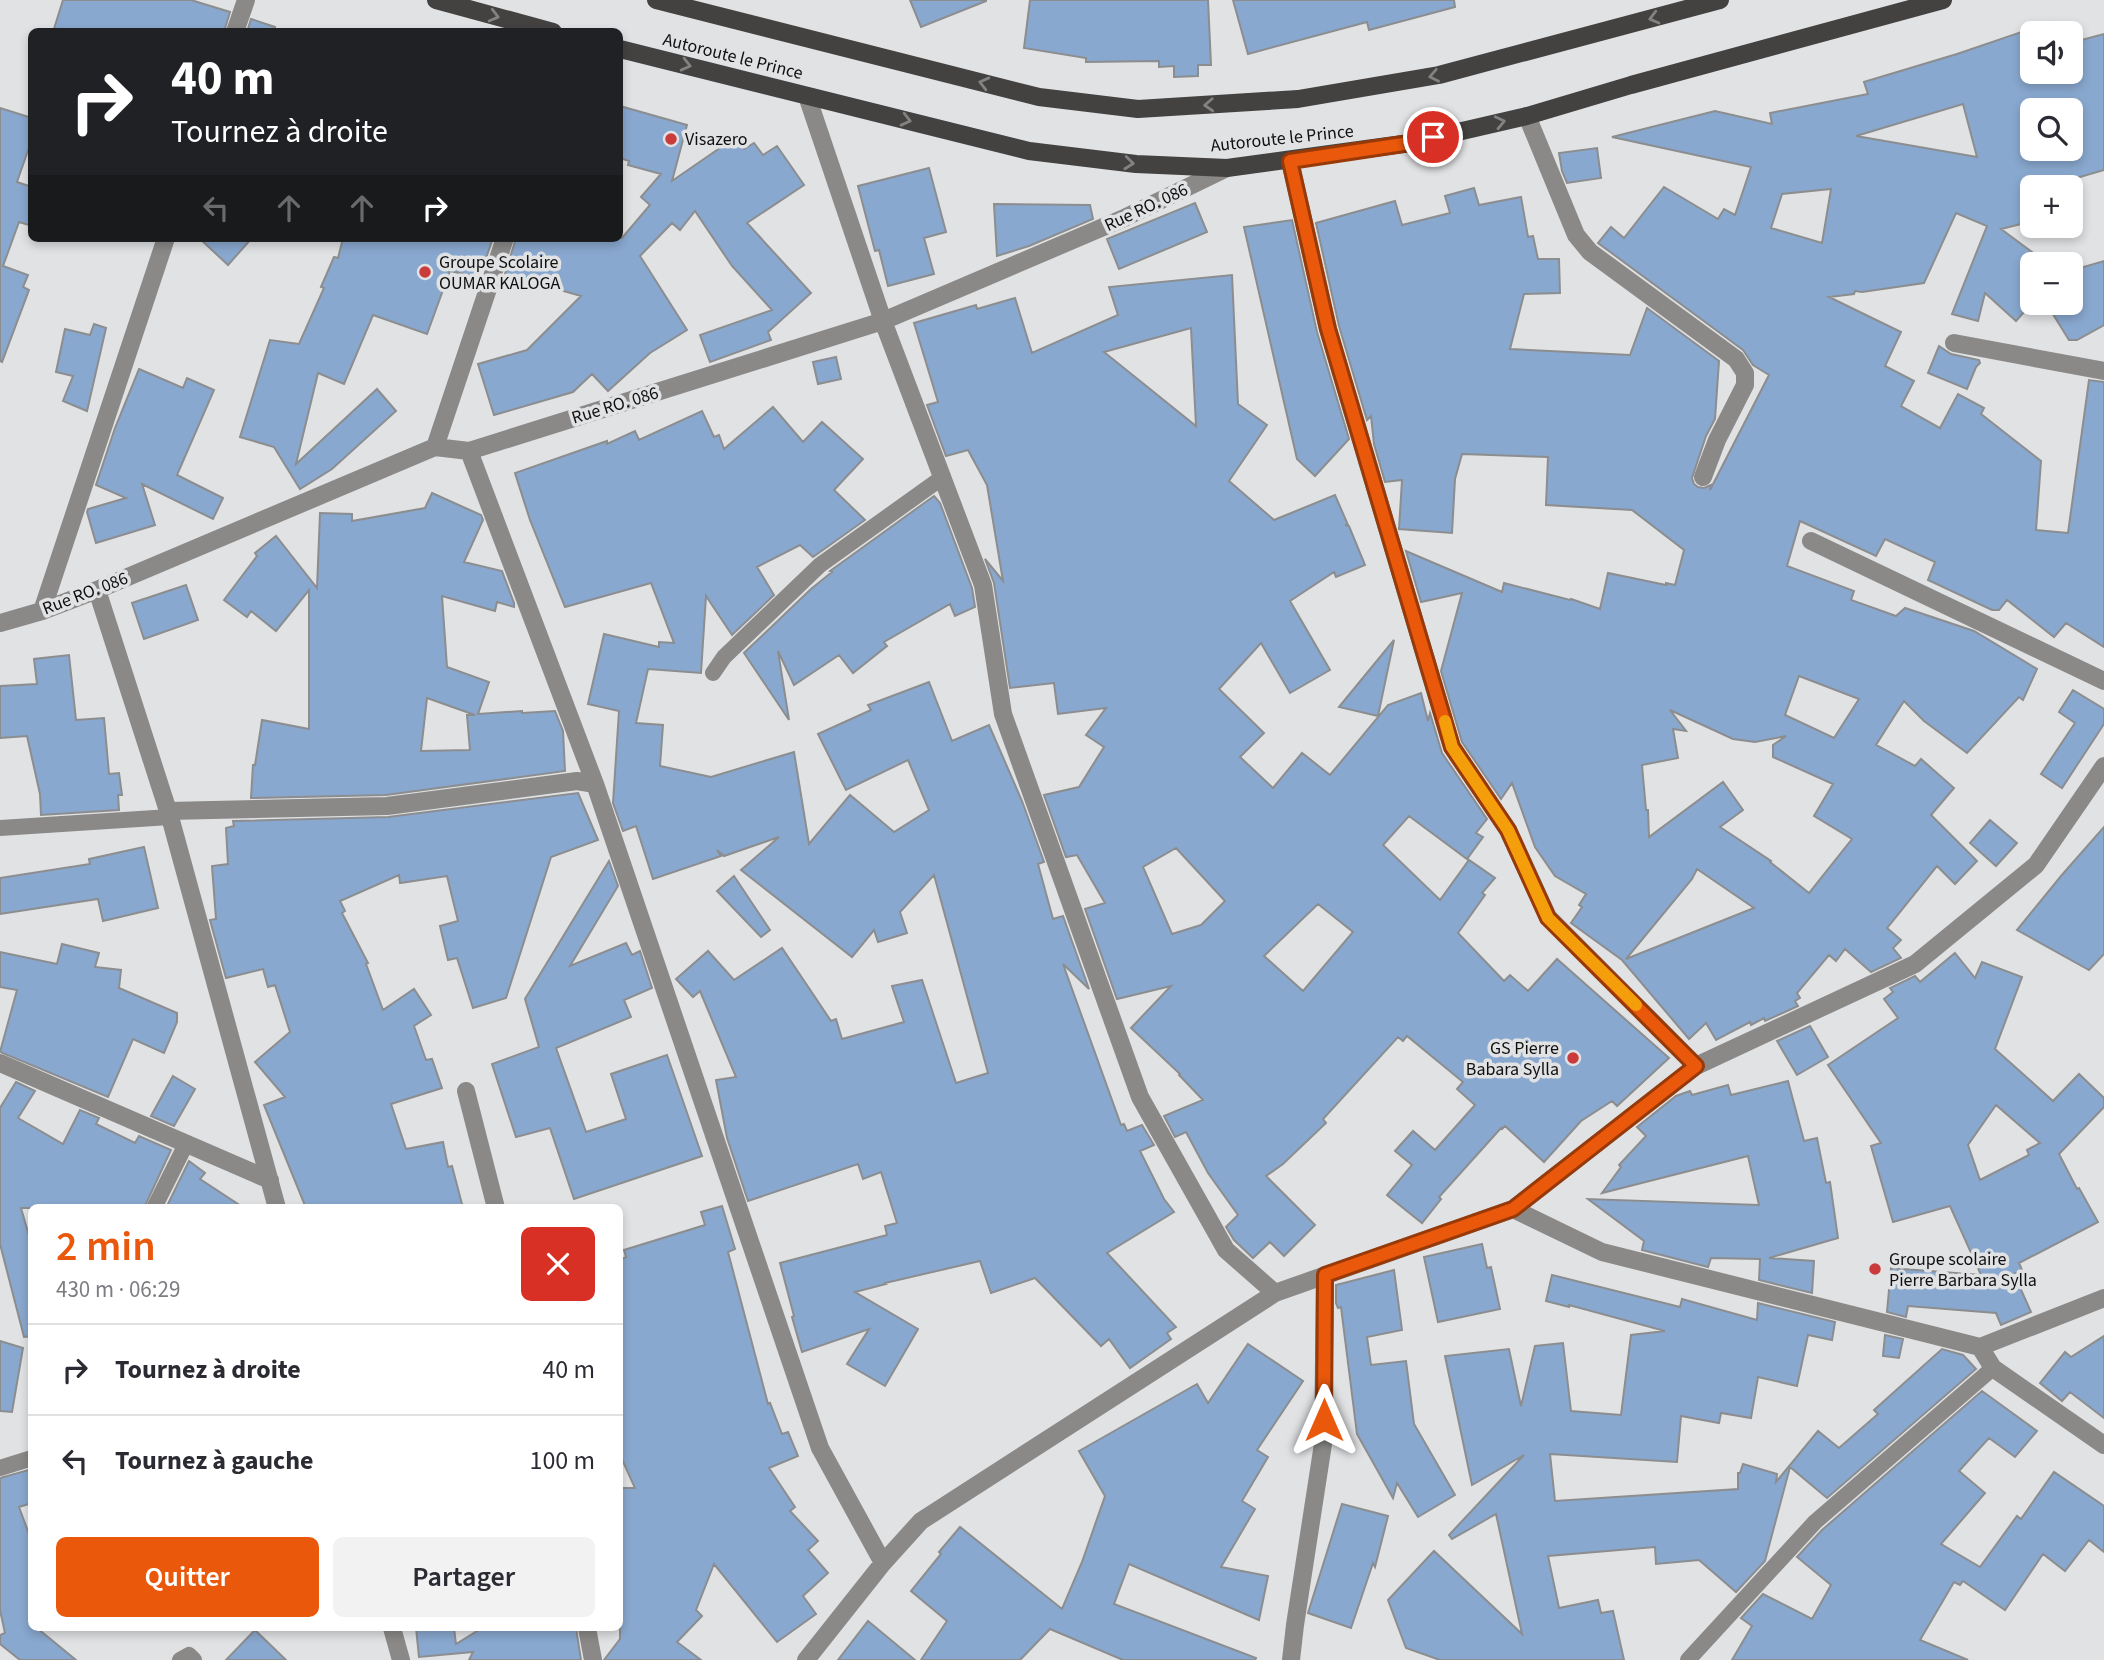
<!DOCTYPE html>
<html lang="fr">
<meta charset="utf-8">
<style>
:root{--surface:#fff;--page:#f2f2f3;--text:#2b2b33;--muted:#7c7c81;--line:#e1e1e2;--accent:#ea580c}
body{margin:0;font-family:"Source Sans 3",sans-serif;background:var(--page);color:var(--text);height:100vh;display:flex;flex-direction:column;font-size:26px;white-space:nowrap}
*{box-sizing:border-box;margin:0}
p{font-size:23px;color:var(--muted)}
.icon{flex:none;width:38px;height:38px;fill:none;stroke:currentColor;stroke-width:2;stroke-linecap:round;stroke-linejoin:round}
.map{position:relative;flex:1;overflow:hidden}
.side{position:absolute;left:28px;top:1204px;width:595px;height:427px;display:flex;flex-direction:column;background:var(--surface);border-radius:10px;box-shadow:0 4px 10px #0003}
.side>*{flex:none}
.banner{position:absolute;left:28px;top:28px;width:595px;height:214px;border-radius:10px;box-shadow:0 4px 10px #0003;background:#202124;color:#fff;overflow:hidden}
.buttons{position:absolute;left:2020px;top:21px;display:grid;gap:14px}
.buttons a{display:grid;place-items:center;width:63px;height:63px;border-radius:10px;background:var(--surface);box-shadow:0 4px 10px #0003;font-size:35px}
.pin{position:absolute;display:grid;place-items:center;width:60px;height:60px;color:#fff;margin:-30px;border:4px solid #fff;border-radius:50%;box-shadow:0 2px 7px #0007}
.me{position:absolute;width:77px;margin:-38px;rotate:0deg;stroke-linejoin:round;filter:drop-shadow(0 0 5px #0008)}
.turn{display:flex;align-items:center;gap:24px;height:147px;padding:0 28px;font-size:32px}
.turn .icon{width:91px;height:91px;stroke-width:2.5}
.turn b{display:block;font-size:49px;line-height:60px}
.lanes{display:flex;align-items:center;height:66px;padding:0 28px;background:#0003;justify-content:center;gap:35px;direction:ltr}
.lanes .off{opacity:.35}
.round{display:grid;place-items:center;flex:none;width:74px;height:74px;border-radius:10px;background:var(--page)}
.head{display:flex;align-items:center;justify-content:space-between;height:119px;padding:0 28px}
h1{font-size:42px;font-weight:600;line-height:52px;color:var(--accent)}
.primary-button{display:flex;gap:14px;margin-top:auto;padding:14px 28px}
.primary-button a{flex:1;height:80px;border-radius:10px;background:var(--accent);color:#fff;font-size:28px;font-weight:600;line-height:80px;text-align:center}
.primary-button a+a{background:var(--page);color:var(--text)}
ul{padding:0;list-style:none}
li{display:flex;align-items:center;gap:21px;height:91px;padding:0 28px;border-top:2px solid var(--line)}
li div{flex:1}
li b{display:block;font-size:26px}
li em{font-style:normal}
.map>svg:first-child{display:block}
.building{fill:#89a8cf;stroke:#8c8d8f;stroke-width:2;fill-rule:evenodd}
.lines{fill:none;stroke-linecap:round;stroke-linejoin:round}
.lane{stroke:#8a8988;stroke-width:16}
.street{stroke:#8a8988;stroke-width:18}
.primary{stroke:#434241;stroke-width:18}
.oneway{stroke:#828282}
.route-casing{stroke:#983908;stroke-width:18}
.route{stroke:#ea580c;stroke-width:12}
.slow{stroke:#f59e0b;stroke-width:12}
.poi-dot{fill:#ca3b3c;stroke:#e1e2e4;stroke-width:2.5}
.labels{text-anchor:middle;stroke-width:7;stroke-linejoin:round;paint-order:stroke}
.street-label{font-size:18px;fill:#101011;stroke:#e1e2e4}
.poi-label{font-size:18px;fill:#101011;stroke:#e1e2e4;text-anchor:start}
</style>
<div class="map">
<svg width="2104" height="1660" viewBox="0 0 2104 1660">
<rect width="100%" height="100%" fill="#e1e2e4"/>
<path class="building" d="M63,0H191L230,12L224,32H53Z
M910,0H986V1L921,27Z
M1030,0H1208L1211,65H1198V76L1174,77V66L1159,67V61L1086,62V58L1024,48Z
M1233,0H1454L1455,7L1369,30L1367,22L1248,54Z
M251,19L275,27L274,32H247Z
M2051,22L2055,33H2032V72H2070V43L2104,34V170L2046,187H2032V219L2024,221L2025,223L2001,229L2048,264H2032V303L2016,321L1985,293L1978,321L1952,314L1987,226L1956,213L1924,283L1862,292L1855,291L1854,294L1829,297L1901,332L1885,366L1914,381L1901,406L1940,428L1958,394L1984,408L1981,414L2041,461L2036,530L2068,533L2089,380L2104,382V647L2066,623L2054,637L2007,600L1999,610H1992L1928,580L1935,562L1885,539L1876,556L1800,521L1787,566L1854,591L1851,600L1896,616L1905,608L1974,631L2037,669L2023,700L2019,697L1967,753L1924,721L1904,701L1876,745L1915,766L1921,759L1954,788L1931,815L1977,861L1955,884L1937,866L1887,928L1901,940L1893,948L1901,958L1871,972L1845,949L1836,961L1829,955L1797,993L1800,998L1795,1001L1798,1006L1765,1021L1764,1018L1751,1025L1750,1022L1716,1040L1706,1023L1689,1039L1622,960L1571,923L1582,907L1579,905L1586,894L1555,876L1535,847L1512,783L1501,799L1462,742L1441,671L1462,593L1421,602L1406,551L1502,592L1504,583L1570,600L1571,599L1600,609L1608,573L1666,585V583L1675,585L1684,550L1632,510L1546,505L1548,457L1462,454L1455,479L1452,533L1399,529L1402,480L1385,482L1374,444L1371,416L1367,420L1339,326L1316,223L1395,201L1402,225L1450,213L1445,196L1474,188L1479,205L1521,197L1528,237L1533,236L1538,259H1559L1560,293L1524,294L1510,349L1630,355L1647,308L1719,361L1715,419L1706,436L1692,478L1694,484L1698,487L1704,488L1711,485L1710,490L1769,375L1753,365L1743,350L1598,243L1611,227L1624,238L1664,187L1718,219L1724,209L1735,215L1751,167L1612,137L1715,111L1772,124L1770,113L1868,94L1864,82L1957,54ZM1963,104L1977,157L1856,136ZM2032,110H2070V149H2032ZM1831,189L1822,243L1771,228L1782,194ZM1799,676L1859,699L1834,738L1785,715ZM1670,710L1733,739L1755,742L1786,736L1773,745V757L1833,784L1814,816L1852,839L1809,893L1770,862L1771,861L1720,827L1743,810L1723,782L1649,837L1648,810H1646L1642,765L1678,758L1673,729L1686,731ZM1697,869L1754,908L1626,959L1692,879Z
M620,106L687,125L672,181L736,137L744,149L754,143L763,155L777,146L804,185L747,223L811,293L768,332L771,340L710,362L700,335L772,310L732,266L695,211L680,230L672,223L640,256L687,330L650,353L608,391L592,374L573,392L494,415L478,364L527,350L581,296L505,274L516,238H622L650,205L641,197L661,174L628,165L629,161L620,158Z
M0,108L32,118V139L17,182L32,187V226L19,222L3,266L28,275L23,287L29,290L2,362L0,361Z
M1597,148L1601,178L1567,183L1562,171L1559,153Z
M929,168L946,232L924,238L934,274L888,286L879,250L875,251L858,186Z
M1195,203L1207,232L1119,269L1107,239Z
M994,204L1090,205L1093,219L1029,246L997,256Z
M1292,220L1317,332L1349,439L1315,476L1297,459L1244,227Z
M199,238H252L228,265Z
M343,238H493L483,267L480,266L477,277L450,271L427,334L373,315L344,384L318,373L296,464L377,389L396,411L332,469L300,489L274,447L240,437L270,340L299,344L324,288L321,287L334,257L338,258Z
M2104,261V325L2077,340H2069L2046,303H2070V271Z
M1232,275L1238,404L1267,425L1229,481L1274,520L1335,495L1348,525H1345L1349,526L1365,565L1336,577L1334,572L1290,601L1330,670L1290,693L1261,643L1219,689L1264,733L1240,757L1273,788L1302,753L1330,775L1388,705L1421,693L1428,721L1430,713L1442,753L1487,819L1476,833L1483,837L1467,859L1409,816L1383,845L1440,900L1469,860L1495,878L1482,893L1485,895L1458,933L1504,981L1510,975L1528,991L1557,959L1669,1058L1617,1106L1612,1101L1581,1121L1544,1162L1505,1126L1502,1129L1501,1128L1439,1197L1441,1199L1422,1223L1387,1195L1412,1165L1395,1151L1413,1131L1435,1150L1475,1105L1457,1089L1463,1082L1407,1036L1403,1041L1398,1037L1323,1119L1326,1123L1283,1164L1266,1176L1315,1225L1284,1256L1270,1242L1253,1258L1234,1240L1226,1227L1238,1215L1208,1173L1186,1132L1175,1137L1164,1116L1203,1100L1179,1075L1180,1074L1131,1028L1171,986L1117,999L1085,909L1105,903L1077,855L1066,857L1044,795L1079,787L1104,747L1086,735L1106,708L1058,714L1054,683L1010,688L994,583L985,559L1003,581L987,485L968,450L946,456L927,405L938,402L914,323L976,305L977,309L1015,298L1032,353L1118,315L1109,287ZM1191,328L1196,426L1104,352ZM1176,848L1225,901L1201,925L1172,934L1143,867ZM1318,904L1353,932L1303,991L1264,956Z
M94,324L106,328L87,411L63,401L73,376L56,372L65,329L90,335Z
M1939,346L1951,354L1979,360L1980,363L1976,367L1967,389L1928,373Z
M836,357L841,379L818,384L813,362Z
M139,369L183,388L187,378L214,390L177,475L223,498L213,519L142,484L155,525L96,543L87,512L88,509L126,498L96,485L115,428Z
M773,407L803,442L822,422L863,459L834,490L865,520L813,557L800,545L757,567L774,595L732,635L706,596L701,673L648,669L636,723L663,725L660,766L711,777L794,752L809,844L850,795L894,832L929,810L908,760L846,790L818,734L871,710L868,705L929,682L952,741L989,725L1022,801L1044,862L1038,864L1053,919L1063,916L1089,989L1063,964L1121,1125L1124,1124L1127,1131L1142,1125L1154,1145L1140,1151L1164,1199L1174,1212L1107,1253L1176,1327L1167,1333L1171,1339L1130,1368L1109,1339L1101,1346L1035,1278L991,1293L980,1261L885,1283L886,1284L855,1292L918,1329L885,1386L847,1364L869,1329L802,1352L792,1317L794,1316L780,1263L887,1235L885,1226L897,1223L881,1172L863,1179L858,1164L748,1201L727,1138L716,1080L736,1077L700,991L693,997L676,979L708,951L734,980L782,948L831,1021L836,1019L842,1039L904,1022L892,986L922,980L956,1083L988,1073L934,875L900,912L907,933L878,942L874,930L852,957L741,870L779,837L724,856L717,850L721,856L653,879L636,826L623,831L613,803L619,711L588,704L604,634L659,647V642L674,643L651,583L565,607L530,520L515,473L607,441V444L635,431L639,440L702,411L714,437L719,435L724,449Z
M432,493L481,515L483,520L464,562L502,571L514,603V607L497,602L495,611L442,596L447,667L489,682L478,714L522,711V713L555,711L563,731L565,771L386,795L251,798L253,765H255L262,720L309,729V590L276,631L251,611L247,617L224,600L257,556L255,553L276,536L317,588L320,513L352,514V521L425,508ZM427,698L475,715H467L470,750L421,751Z
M934,496L940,503L972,588L975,607L955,616L950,604L884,642L887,646L853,673L839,655L794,685L778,651L789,720L744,653L811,589L832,572L830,571Z
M186,585L198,620L144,639L132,603Z
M1394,640L1378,716L1339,707Z
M69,655L76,720L104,718L109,774L119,773L122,795H118L119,810L41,815L40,794L27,736L0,738V686L37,684L34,659Z
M2073,690L2104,709V724L2062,788L2041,774L2075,723L2059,712Z
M578,793L598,840L551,857L506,998L473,1008L457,958L448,960L440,926L458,921L447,876L400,883L399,875L340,901L345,911L342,913L368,963L366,964L383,1010L414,989L431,1015L414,1026L426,1060L432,1059L442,1088L391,1104L406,1149L443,1142L448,1167L452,1166L463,1208H306L264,1105L285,1097L255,1062L290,1032L275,985L268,987L263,969L226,978L210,920L216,919L212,866L228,864L226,828L234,826L233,821L388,817Z
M1990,820L2017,843L1996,866L1970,843Z
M2104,827V954L2089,970L2017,930L2061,876Z
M144,847L158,908L103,921L98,899L0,914V878L90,864L89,859Z
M609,861L618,886L570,966L626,943L632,955L640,951L652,988L624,1000L631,1017L556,1048L586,1132L626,1119L611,1074L667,1055L702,1156L574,1199L550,1128L516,1137L492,1064L539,1047L525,999Z
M734,876L770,930L761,937L717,891Z
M62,944L99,953L95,967L121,970L119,988L177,1013V1022L164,1053L133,1039L108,1097L0,1052L17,990L0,987V952L57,964Z
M1955,953L1975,978L1982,962L2022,977L1995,1049L2053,1101L2079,1074L2104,1098V1107L2059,1154L2077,1189L2079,1188L2098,1222L2019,1263L2022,1270L2014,1274L2031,1312L2001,1325L1996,1313L1908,1306L1906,1317L1887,1312L1891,1268L1981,1275L1950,1206L1893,1222L1871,1146L1881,1143L1828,1065L1898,1018L1884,999L1893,992L1890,988L1915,976L1920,982ZM1996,1105L2040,1143L2027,1150L2029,1155L1980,1180L1968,1145Z
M1810,1026L1828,1057L1797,1075L1777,1041Z
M173,1076L195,1089L174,1126L151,1116Z
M1788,1081L1804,1141L1817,1138L1826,1183L1830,1182L1838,1238L1769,1258L1814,1261L1812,1293L1759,1280L1760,1259L1711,1258L1708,1267L1642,1250L1644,1241L1588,1199L1759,1205L1748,1156L1602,1193L1621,1167L1619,1165L1646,1136L1637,1127L1676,1096L1690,1091L1692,1095L1728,1085L1731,1095Z
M16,1082L35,1091L18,1118L63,1144L80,1110L99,1118L96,1124L135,1143L139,1136L171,1150L144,1208H21L32,1246V1336L24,1337L0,1244V1108Z
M189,1161L205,1173L200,1179L244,1208H166Z
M722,1206L735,1249L728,1252L768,1404L770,1403L782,1434L788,1432L798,1456L769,1468L795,1507L790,1511L818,1541L808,1550L828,1573L803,1596L816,1614L777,1642L714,1564L696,1610L702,1616L677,1642L701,1660H604L620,1639V1488H635L620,1455V1260L626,1257L624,1250L705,1225L701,1212Z
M1482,1244L1487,1268L1491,1267L1500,1309L1438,1322L1424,1257Z
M1394,1270L1402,1330L1367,1337L1371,1365L1406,1361L1414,1424L1455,1495L1418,1517L1397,1483L1393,1498L1357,1434L1341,1307L1338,1308L1336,1303V1285Z
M1552,1275L1680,1307L1682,1299L1757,1320L1758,1303L1835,1322L1832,1340L1808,1335L1797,1386L1758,1377L1751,1418L1721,1413L1719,1423L1681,1416L1677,1462L1550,1454L1555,1501L1738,1489V1473H1740L1743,1464L1777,1474L1776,1482L1818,1431L1839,1448L1878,1414L1874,1410L1942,1349L1963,1355L1976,1369L1827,1498L1790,1467L1765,1561L1736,1592L1699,1560L1656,1564L1655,1547L1548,1556L1559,1608L1598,1600L1601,1613L1613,1611L1624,1660H1440L1406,1648L1388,1600L1434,1551L1522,1634L1496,1514L1452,1539L1449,1535L1524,1455L1472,1485L1445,1356L1509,1349L1521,1406L1535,1346L1563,1343L1571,1411L1621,1415L1631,1335L1665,1331L1569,1305V1307L1546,1301Z
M1885,1335L1903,1339L1899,1358L1883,1356Z
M2104,1336V1418L2070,1392L2062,1401L2040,1383L2065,1352L2071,1357Z
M0,1341L23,1348L12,1412L0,1411Z
M1248,1344L1303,1381L1257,1450L1268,1457L1242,1501L1255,1509L1221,1567L1268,1576L1259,1620L1129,1564L1114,1604L1256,1658L1255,1660H1123L1050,1629L1020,1660H921L947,1621L911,1591L941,1554L939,1552L960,1527L1062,1609L1082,1562L1105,1496L1079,1451L1197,1384L1208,1403Z
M1982,1391L2037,1431L2015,1457L1989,1438L1959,1471L1985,1493L1941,1544L1980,1567L2017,1516L2021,1519L2054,1472L2104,1506V1552L2089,1540L2065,1571L2043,1554L2005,1610L1963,1581L1960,1585L1954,1582L1920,1640L1968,1660H1732L1752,1626L1741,1618L1763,1594L1812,1619L1831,1585L1797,1557L1822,1530Z
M32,1469V1503L19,1507L32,1542V1628H37L76,1660H20L0,1644V1635L5,1633L0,1610V1478Z
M1342,1504L1388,1516L1375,1567L1373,1563L1351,1628L1308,1613Z
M868,1621L915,1660H838Z
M416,1628H454L456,1644L482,1628H576L581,1660H469L473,1652L419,1657Z
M255,1630L286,1660H226Z"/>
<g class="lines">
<path class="lane" d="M713,673L724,657L820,565L943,477
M0,828L170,817
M154,1208L186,1144
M0,1468L32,1458
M180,1660L189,1655L194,1660
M1688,1660L1815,1522L1993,1368"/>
<path class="street" d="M235,32L246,0
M807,96L883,321L983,585L1003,714L1140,1097L1226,1250L1275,1293
M1527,116L1576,235L1590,252L1736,359L1745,373V385L1717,440L1703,477
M1290,161L1328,329L1452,747L1508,830L1548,917L1696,1066
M1954,343L2104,371
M435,447L505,238
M469,451L595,784L820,1448L883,1563
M1811,541L2104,681
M97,590L170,817L277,1208
M42,611L166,238
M0,623L42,611L97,590L435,447L469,451L883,321L1122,219L1227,168
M168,811L387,806L577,781L595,784
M0,1063L270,1180
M466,1091L496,1208
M1513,1209L1602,1252L1980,1347L1993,1368L2104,1445
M1980,1347L2104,1298
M392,1628L401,1660
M587,1628L593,1660
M806,1660L883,1563L921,1521L1275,1293L1513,1209L1696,1066L1915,964L2036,865L2104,766
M1291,1660L1295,1625L1323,1444L1325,1275"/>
<path class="primary" d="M436,0L553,32
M656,0L1039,97L1138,109L1298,99L1439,75L1720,0
M620,49L1029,151L1136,164L1227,168L1410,143L1527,116L1631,85L1943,0"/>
</g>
<defs><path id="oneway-chevron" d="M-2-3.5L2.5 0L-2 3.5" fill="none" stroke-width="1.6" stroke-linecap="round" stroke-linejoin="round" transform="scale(1.75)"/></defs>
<g class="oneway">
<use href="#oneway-chevron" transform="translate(494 16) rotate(15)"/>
<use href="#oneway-chevron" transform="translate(1654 18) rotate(165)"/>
<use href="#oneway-chevron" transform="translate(686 65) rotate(14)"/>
<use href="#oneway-chevron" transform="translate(1434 76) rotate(169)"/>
<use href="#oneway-chevron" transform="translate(984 83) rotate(-166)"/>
<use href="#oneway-chevron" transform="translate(1209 105) rotate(177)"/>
<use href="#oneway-chevron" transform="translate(906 120) rotate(14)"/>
<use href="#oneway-chevron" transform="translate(1500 122) rotate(-13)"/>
<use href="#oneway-chevron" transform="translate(1129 163) rotate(6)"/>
</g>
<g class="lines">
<defs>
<path id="route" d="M1324,1420L1325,1275L1513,1209L1696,1066L1548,918L1508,830L1452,747L1328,329L1290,161L1410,143L1433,137"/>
</defs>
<use href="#route" class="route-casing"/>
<use href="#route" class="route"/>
<path class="slow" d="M1445,721L1452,747L1508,830L1548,918L1636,1005"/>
</g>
<g class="poi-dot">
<circle cx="671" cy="139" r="7"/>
<circle cx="425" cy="272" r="7"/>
<circle cx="1573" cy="1058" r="7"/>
<circle cx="1875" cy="1269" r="7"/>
</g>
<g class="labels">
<g class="street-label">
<text transform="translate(733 56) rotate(14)" y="6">Autoroute le Prince</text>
<text transform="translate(1282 138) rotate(-6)" y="6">Autoroute le Prince</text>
<text transform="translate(1146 207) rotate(-25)" y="6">Rue RO. 086</text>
<text transform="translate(615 405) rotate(-17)" y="6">Rue RO. 086</text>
<text transform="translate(85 593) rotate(-21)" y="6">Rue RO. 086</text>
</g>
<g class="poi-label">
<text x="685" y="145">Visazero</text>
<text x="439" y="268">Groupe Scolaire<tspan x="439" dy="21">OUMAR KALOGA</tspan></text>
<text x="1559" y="1054" text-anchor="end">GS Pierre<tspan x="1559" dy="21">Babara Sylla</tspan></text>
<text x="1889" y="1265">Groupe scolaire<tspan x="1889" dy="21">Pierre Barbara Sylla</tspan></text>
</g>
</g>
</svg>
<div class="buttons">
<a><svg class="icon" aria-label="sound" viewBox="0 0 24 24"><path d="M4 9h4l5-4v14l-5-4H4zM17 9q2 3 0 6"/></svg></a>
<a><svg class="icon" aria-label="search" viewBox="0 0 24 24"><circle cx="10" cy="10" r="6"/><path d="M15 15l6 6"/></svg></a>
<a>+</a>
<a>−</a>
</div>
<div class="pin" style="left:1433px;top:137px;background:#d93025"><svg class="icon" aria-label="arrive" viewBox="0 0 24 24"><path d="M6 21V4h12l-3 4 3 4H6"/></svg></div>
<svg class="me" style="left:1324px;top:1420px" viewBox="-20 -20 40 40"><path d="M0-17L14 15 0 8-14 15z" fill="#ea580c" stroke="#fff" stroke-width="4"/></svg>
<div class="banner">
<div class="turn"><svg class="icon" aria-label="right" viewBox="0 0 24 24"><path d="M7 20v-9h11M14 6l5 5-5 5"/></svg><div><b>40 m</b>Tournez à droite</div></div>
<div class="lanes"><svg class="icon off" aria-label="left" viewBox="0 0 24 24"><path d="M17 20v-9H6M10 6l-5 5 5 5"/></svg><svg class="icon off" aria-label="ahead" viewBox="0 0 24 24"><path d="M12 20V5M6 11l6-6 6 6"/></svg><svg class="icon off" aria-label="ahead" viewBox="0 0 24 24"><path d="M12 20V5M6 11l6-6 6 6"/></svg><svg class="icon" aria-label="right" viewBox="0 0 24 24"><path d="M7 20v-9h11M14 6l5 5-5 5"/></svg></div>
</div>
<section class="side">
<div class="head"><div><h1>2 min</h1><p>430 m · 06:29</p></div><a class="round" style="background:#d93025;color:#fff"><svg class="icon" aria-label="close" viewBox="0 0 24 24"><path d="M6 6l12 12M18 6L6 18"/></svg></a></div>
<ul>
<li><svg class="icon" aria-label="right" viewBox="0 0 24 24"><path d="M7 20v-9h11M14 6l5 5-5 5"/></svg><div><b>Tournez à droite</b></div><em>40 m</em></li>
<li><svg class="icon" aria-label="left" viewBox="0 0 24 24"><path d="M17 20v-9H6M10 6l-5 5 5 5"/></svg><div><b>Tournez à gauche</b></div><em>100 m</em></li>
</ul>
<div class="primary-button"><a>Quitter</a><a>Partager</a></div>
</section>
</div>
